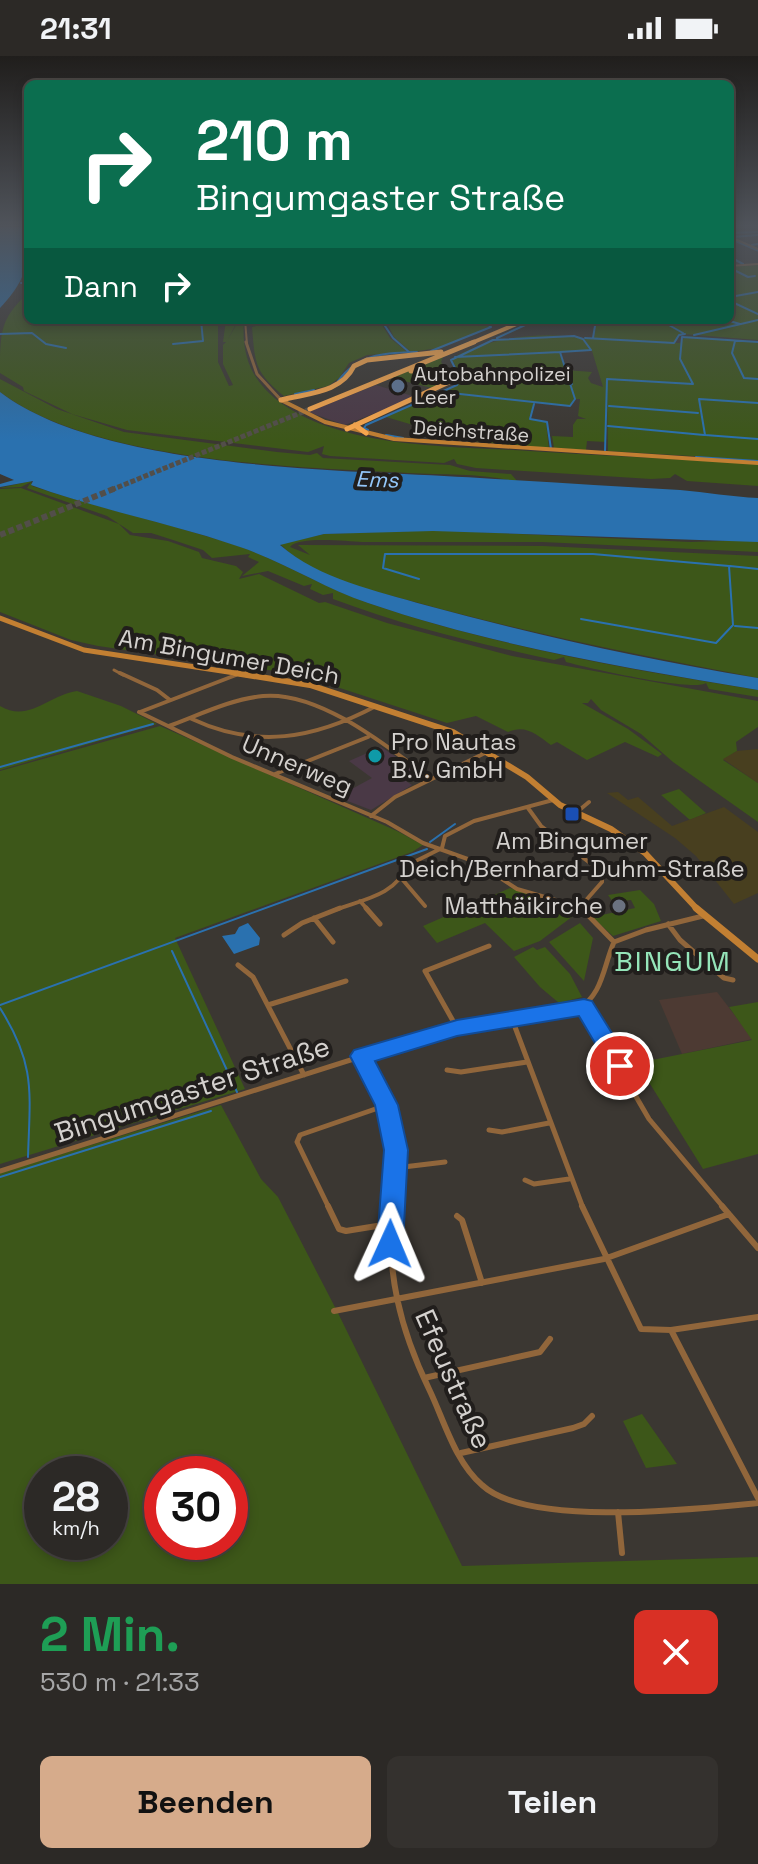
<!DOCTYPE html>
<html lang="de">
<meta charset="utf-8">
<style>
:root{--surface:#2c2926;--page:#34312e;--text:#f1f3f6;--muted:#a6a6a7;--line:#484543;--accent:#d6ab8b}
body{margin:0;font-family:"Space Grotesk",sans-serif;background:var(--page);color:var(--text);height:100vh;display:flex;flex-direction:column;font-size:30px;white-space:nowrap}
*{box-sizing:border-box;margin:0}
p{font-size:26px;color:var(--muted)}
.icon{flex:none;width:44px;height:44px;fill:none;stroke:currentColor;stroke-width:2;stroke-linecap:round;stroke-linejoin:round}
.map{position:relative;height:1528px;overflow:hidden}
.sheet{display:flex;flex-direction:column;background:var(--surface);flex:1}
.sheet>*{flex:none}
.guide{position:absolute;left:24px;top:24px;width:710px;height:244px;border-radius:12px;box-shadow:0 4px 12px #0003,0 0 0 2px var(--line);background:#0b6e4f;color:#fff;overflow:hidden}
.speed{position:absolute;left:24px;top:1400px;display:flex;gap:16px;font-size:40px;font-weight:700;text-align:center}
.speed>*{display:grid;place-content:center;width:104px;height:104px;border-radius:50%;background:var(--surface);box-shadow:0 4px 12px #0003,0 0 0 2px var(--line);line-height:1}
.speed small{font-size:20px;font-weight:400}
.speed .limit{border:12px solid #d22;background:#fff;color:#111}
.pin{position:absolute;display:grid;place-items:center;width:68px;height:68px;color:#fff;margin:-34px;border:4px solid #fff;border-radius:50%;box-shadow:0 2px 8px #0007}
.me{position:absolute;width:88px;margin:-44px;rotate:1deg;stroke-linejoin:round;filter:drop-shadow(0 0 6px #0008)}
.turn{display:flex;align-items:center;gap:28px;height:168px;padding:0 40px;font-size:36px}
.turn .icon{width:104px;height:104px;stroke-width:2.5}
.turn b{display:block;font-size:56px;line-height:68px}
.then{display:flex;align-items:center;height:76px;padding:0 40px;background:#0003;gap:16px;font-size:30px}
.round{display:grid;place-items:center;flex:none;width:84px;height:84px;border-radius:12px;background:var(--page)}
.overview{display:flex;align-items:center;justify-content:space-between;height:136px;padding:0 40px}
h1{font-size:48px;font-weight:700;line-height:60px;color:#1e9e55}
.cta{display:flex;gap:16px;margin-top:auto;padding:16px 40px}
.cta a{flex:1;height:92px;border-radius:12px;background:var(--accent);color:#111;font-size:32px;font-weight:700;line-height:92px;text-align:center}
.cta a+a{background:var(--page);color:var(--text)}
.status{display:flex;justify-content:space-between;align-items:center;height:56px;padding:0 40px;background:var(--surface);direction:ltr}
.status svg{height:22px;fill:currentColor}
.map>svg:first-child{display:block}
.industrial{fill:#4a3946}
.education{fill:#4d3a33}
.green{fill:#3d5719;fill-rule:evenodd}
.sand{fill:#483f1f}
.water{fill:#2a71af}
.lines{fill:none;stroke-linecap:round;stroke-linejoin:round}
.stream{stroke:#2a71af;stroke-width:2}
.canal{stroke:#2a71af;stroke-width:3}
.motorway-tunnel-far1{stroke:#524e49;stroke-width:5;stroke-dasharray:5 2;stroke-linecap:butt}
.motorway-tunnel{stroke:#524e49;stroke-width:6;stroke-dasharray:6 3;stroke-linecap:butt}
.minor-far4{stroke:#91663b;stroke-width:2}
.minor-far3{stroke:#91663b;stroke-width:3}
.minor-far2{stroke:#91663b;stroke-width:4}
.minor-far1{stroke:#91663b;stroke-width:5}
.minor{stroke:#91663b;stroke-width:6}
.tertiary-far1{stroke:#91663b;stroke-width:2}
.tertiary{stroke:#91663b;stroke-width:3}
.secondary-far3{stroke:#c27f32;stroke-width:4}
.secondary-far2{stroke:#c27f32;stroke-width:5}
.secondary-far1{stroke:#c27f32;stroke-width:6}
.secondary{stroke:#c27f32;stroke-width:7}
.motorway-far1{stroke:#fca94d;stroke-width:4}
.motorway{stroke:#fca94d;stroke-width:5}
.route{fill:#1a73e8;stroke:#114b97;stroke-width:2}
.service-dot{fill:#5c6f8a;stroke:#211e1c;stroke-width:3}
.culture-dot{fill:#0f9aa8;stroke:#211e1c;stroke-width:3}
.transit-dot{fill:#1a4fb4;stroke:#211e1c;stroke-width:3}
.worship-dot{fill:#6b7280;stroke:#211e1c;stroke-width:3}
.labels{text-anchor:middle;stroke-width:8;stroke-linejoin:round;paint-order:stroke}
.far-poi-label{font-size:20px;fill:#d4d1ce;stroke:#211e1c;text-anchor:start}
.far-street-label{font-size:20px;fill:#d4d1ce;stroke:#211e1c}
.far-water-label{font-size:22px;font-style:italic;fill:#94c7fa;stroke:#211e1c}
.street-label{font-size:24px;fill:#d4d1ce;stroke:#211e1c}
.poi-label{font-size:24px;fill:#d4d1ce;stroke:#211e1c;text-anchor:start}
.quarter-label{font-size:28px;letter-spacing:2px;fill:#95e5b9;stroke:#211e1c}
.near-street-label{font-size:28px;fill:#d4d1ce;stroke:#211e1c}
</style>
<div class="status"><b>21:31</b><svg viewBox="0 0 49 12"><path d="M0 12V9h3v3zM5 12V6h3v6zM10 12V3h3v9zM15 12V0h3v12zM26 1h20v11H26zM47 4h2v5h-2z"/></svg></div>
<div class="map">
<svg width="758" height="1528" viewBox="0 0 758 1528">
<rect width="100%" height="100%" fill="#3b3732"/>
<path class="industrial" d="M376,329L416,341L345,369L308,356Z
M381,691L418,715L403,723L412,729L371,754L337,741L372,722L349,705Z"/>
<path class="education" d="M717,936L753,983L682,998L659,944Z"/>
<path class="green" d="M758,209V284L683,278L678,279L675,287H680L686,280L758,286V404L608,395L607,334L606,386L587,385L586,394L554,392L552,380L573,381V369L577,363H586L578,360L580,343H574L570,350L534,346L529,363L546,366L549,393L464,384L386,361L455,331L461,321L452,303C481,282 547,274 582,283L590,294L559,296L565,314L592,316L588,322L591,327L603,331L592,295L584,283L594,282L597,264H730V211Z
M28,237V264H218V306L229,330L233,329L223,308V289L226,286H223L226,264H238L227,285L239,264H244C241,300 252,326 281,347C345,393 454,390 529,395C606,400 681,403 758,408V430L687,425L675,418L670,422L651,423L476,412L457,408L454,403L444,407L330,400L322,398L324,390L308,396L127,374L72,358L24,335L23,331L0,317C0,276 0,263 28,237Z
M270,264H379L390,282L407,296L367,299L349,307L339,322L328,330L284,340C254,316 255,306 252,271L271,267Z
M381,264H480L489,271L438,292L411,296L394,281L388,269Z
M443,301L441,306L450,321L446,320V325L432,332L392,322Z
M0,323L57,353L124,376L277,396L310,399L317,397L323,402L450,409L470,415L511,418L518,426C483,417 444,419 408,417C293,411 93,406 0,336Z
M31,425L32,430C101,453 172,468 241,491C285,507 324,532 368,547C494,590 627,613 758,634V641L709,633L706,627C693,636 588,612 566,606L564,601L554,604C479,588 405,570 333,543V537L323,539L310,533L312,528L304,530L268,515L242,520L259,506L248,501L250,498L212,502L203,494L173,484L151,477H133L107,460L27,432L31,426L21,431L0,432Z
M21,432L119,468L130,479L168,485L199,496L202,502L236,510L243,516L239,523L259,518L319,547L325,546L387,567L512,600L758,645V671L736,686L737,695L723,704L758,727V766L673,706L641,678L601,654L591,643L588,647H582L628,673L662,698L658,701L625,686L587,704L557,686L551,689C537,679 526,668 508,676L476,660L447,667L297,618L98,590L71,584L0,556V433Z
M433,474L690,486L758,484V496L542,486H362C346,485 298,480 290,491L310,499L298,489L543,490L758,500V622C644,600 531,578 419,547C375,535 313,523 280,488L324,478Z
M77,635L121,650L157,668L0,714V650C29,667 49,639 77,635Z
M160,670L397,775L423,789L412,796L175,882L245,1033L0,1108V715Z
M679,733L706,757L690,764L661,739Z
M510,832L567,850L577,857L540,885L514,895L485,867L437,887L423,870Z
M640,834L654,848L661,865L613,880L592,861L635,852L631,844L613,846L608,839Z
M580,867L593,882L584,925L549,886Z
M533,891L537,894L545,891L570,918L582,941L559,947L540,931L514,901Z
M758,946V1098L703,1113L637,1007L752,984L729,951Z
M221,1049L261,1123L278,1141L338,1257L462,1510L758,1501V1528H0V1117ZM42,1418H110V1486H42ZM162,1418H230V1486H162Z
M642,1358L677,1408L646,1412L623,1365Z"/>
<path class="sand" d="M758,693V727L723,703L737,695Z
M618,736L628,744L638,741L672,770L724,751L758,776V837L734,848L696,800L675,782L607,737Z"/>
<path class="water" d="M0,171H28C28,210 27,223 0,252Z
M0,336C105,416 349,413 480,422C547,426 613,430 680,434C706,436 732,441 758,442V486L433,475L324,478L280,489C319,523 377,535 425,549C535,579 646,604 758,622V634C627,612 494,590 368,547C324,532 284,506 240,491C171,467 99,454 31,429L33,425L0,431V428L14,424L0,418Z
M248,867L260,882L259,889L234,898L222,880L235,878L239,871Z"/>
<g class="lines">
<path class="stream" d="M730,177L758,176
M733,181L758,179
M752,189L758,188
M730,201L743,208
M730,212L748,221L755,220
M21,227H28
M730,241L758,236
M730,245L758,258
M381,264L393,282L409,296
M660,264L683,277
M726,264L740,268
M496,269L509,264
M0,278L32,277L46,288L66,292
M694,279L758,264
M497,282L536,264
M585,282L674,287L679,279L685,278
M593,282L596,264
M735,285L732,297L744,322L758,323
M173,288L203,285L201,264
M431,295L491,271L482,264
M455,301L560,296
M456,314L572,328
M338,325C359,297 385,297 417,296
M295,338L314,334
M758,347L699,343L705,379L758,383
M534,348L530,363L547,366L551,393
M609,350L698,357
M608,370L704,379
M368,374L364,372L366,369L457,329L460,322L451,304L493,284L574,280L583,283L591,294L560,296L575,343L570,350L442,336
M386,379L403,382
M605,396L607,323L693,328L680,303L682,281L758,286
M696,401L758,405
M730,510L758,513
M419,523L383,512L385,498H593L729,510L733,569L716,587L581,563
M735,570L758,572
M0,711L153,668
M430,786L455,768
M172,895L237,1036
M0,949L427,793
M0,952C36,1009 30,1036 28,1101
M0,1121L211,1055"/>
<path class="canal" d="M730,182L758,194"/>
<path class="motorway-tunnel-far1" d="M111,434L310,353"/>
<path class="motorway-tunnel" d="M0,479L116,432"/>
<path class="minor-far4" d="M730,181L758,193
M730,210L758,208"/>
<path class="minor-far3" d="M114,614L123,619"/>
<path class="minor-far2" d="M120,617L157,634L170,644
M139,656L232,701L387,766L423,787L476,806L517,833L580,851
M140,656L236,619
M192,663C256,693 314,683 376,650
M169,670C199,659 231,643 263,640C320,635 388,691 431,723
M275,718L368,681
M528,752L541,770L602,816V826L580,851L583,854
M577,756L589,746
M371,760L395,741L487,696
M442,792L445,780L474,765L553,744
M402,823L425,850
M360,845L368,854
M335,854C361,844 397,839 406,810L442,792"/>
<path class="minor-far1" d="M366,852L380,868
M581,852L614,886
M314,862L333,886
M668,868L680,884L724,922L733,924
M284,879L302,867L340,852
M238,909L253,921L304,1019
M268,949L346,925
M584,951L649,1063L724,1152
M512,963L583,1152
M457,972L425,915L489,890
M362,1000C394,1058 398,1086 392,1152
M447,1014L461,1016L527,1006
M489,1074L502,1076L549,1067
M395,1112L445,1106
M0,1115L423,981L457,972L577,954C603,939 603,911 614,886L646,874L703,860
M525,1124L534,1128L569,1123
M329,1152L297,1086L300,1079L387,1049"/>
<path class="minor" d="M328,1150L339,1173L346,1175L389,1168
M392,1150C386,1216 400,1273 429,1333C444,1364 455,1406 482,1429C528,1472 696,1453 758,1447
M582,1150L641,1273L671,1274L758,1442
M722,1150L758,1192
M457,1160L462,1164L482,1227
M334,1255L604,1203L729,1158
M671,1274L758,1261
M424,1322L540,1296L550,1283
M461,1397L573,1372L584,1368L592,1360
M618,1456L622,1497"/>
<path class="tertiary-far1" d="M245,264L247,288"/>
<path class="tertiary" d="M246,286L257,318L281,344"/>
<path class="secondary-far3" d="M281,344L325,366L394,383L758,407"/>
<path class="secondary-far2" d="M0,562L84,594L248,619"/>
<path class="secondary-far1" d="M235,617L310,629L453,676L527,721L560,749L611,773L645,797L698,854"/>
<path class="secondary" d="M696,852L758,903"/>
<path class="motorway-far1" d="M469,288L526,264"/>
<path class="motorway" d="M411,315H433L446,320L449,326
M281,344C308,337 341,337 354,310L367,304L441,296
M310,353L474,286
M355,369L366,377
M347,373L449,326"/>
</g>
<linearGradient id="sky" x2="0" y2="1"><stop stop-color="#201e1c"/><stop offset="0.44" stop-color="#4f535a"/><stop offset="1" stop-color="#4f535a" stop-opacity="0"/></linearGradient>
<rect width="758" height="385" fill="url(#sky)"/>
<path class="route" d="M584,943L592,945L628,1003L631,1010L628,1016L620,1018L612,1016L579,960L457,980L375,1005L398,1049L408,1094L403,1188L399,1196L390,1199L381,1196L377,1188L384,1094L375,1049L350,1000L354,994L457,964Z"/>
<circle class="service-dot" cx="398" cy="330" r="8"/>
<circle class="culture-dot" cx="375" cy="700" r="8"/>
<rect class="transit-dot" x="564" y="750" width="16" height="16" rx="4"/>
<circle class="worship-dot" cx="619" cy="850" r="8"/>
<g class="labels">
<g class="far-poi-label">
<text x="414" y="325">Autobahnpolizei<tspan x="414" dy="23">Leer</tspan></text>
</g>
<g class="far-street-label">
<text transform="translate(471 375) rotate(4)" y="7">Deichstraße</text>
</g>
<g class="far-water-label">
<text transform="translate(377 423) rotate(2)" y="8">Ems</text>
</g>
<g class="street-label">
<text transform="translate(229 601) rotate(10)" y="8">Am Bingumer Deich</text>
<text transform="translate(297 709) rotate(23)" y="8">Unnerweg</text>
</g>
<g class="poi-label">
<text x="391" y="694">Pro Nautas<tspan x="391" dy="28">B.V. GmbH</tspan></text>
<text x="572" y="793" text-anchor="middle">Am Bingumer<tspan x="572" dy="28">Deich/Bernhard-Duhm-Straße</tspan></text>
<text x="603" y="858" text-anchor="end">Matthäikirche</text>
</g>
<g class="quarter-label">
<text x="673" y="915">BINGUM</text>
</g>
<g class="near-street-label">
<text transform="translate(192 1033) rotate(-18)" y="10">Bingumgaster Straße</text>
<text transform="translate(454 1323) rotate(66)" y="10">Efeustraße</text>
</g>
</g>
</svg>
<div class="speed"><div>28<small>km/h</small></div><div class="limit">30</div></div>
<div class="pin" style="left:620px;top:1010px;background:#d93025"><svg class="icon" aria-label="arrive" viewBox="0 0 24 24"><path d="M6 21V4h12l-3 4 3 4H6"/></svg></div>
<svg class="me" style="left:390px;top:1188px" viewBox="-20 -20 40 40"><path d="M0-17L14 15 0 8-14 15z" fill="#1a73e8" stroke="#fff" stroke-width="4"/></svg>
<div class="guide">
<div class="turn"><svg class="icon" aria-label="right" viewBox="0 0 24 24"><path d="M7 20v-9h11M14 6l5 5-5 5"/></svg><div><b>210 m</b>Bingumgaster Straße</div></div>
<div class="then">Dann<svg class="icon" aria-label="right" viewBox="0 0 24 24"><path d="M7 20v-9h11M14 6l5 5-5 5"/></svg></div>
</div>
</div>
<section class="sheet">
<div class="overview"><div><h1>2 Min.</h1><p>530 m · 21:33</p></div><a class="round" style="background:#d93025;color:#fff"><svg class="icon" aria-label="close" viewBox="0 0 24 24"><path d="M6 6l12 12M18 6L6 18"/></svg></a></div>
<div class="cta"><a>Beenden</a><a>Teilen</a></div>
</section>
